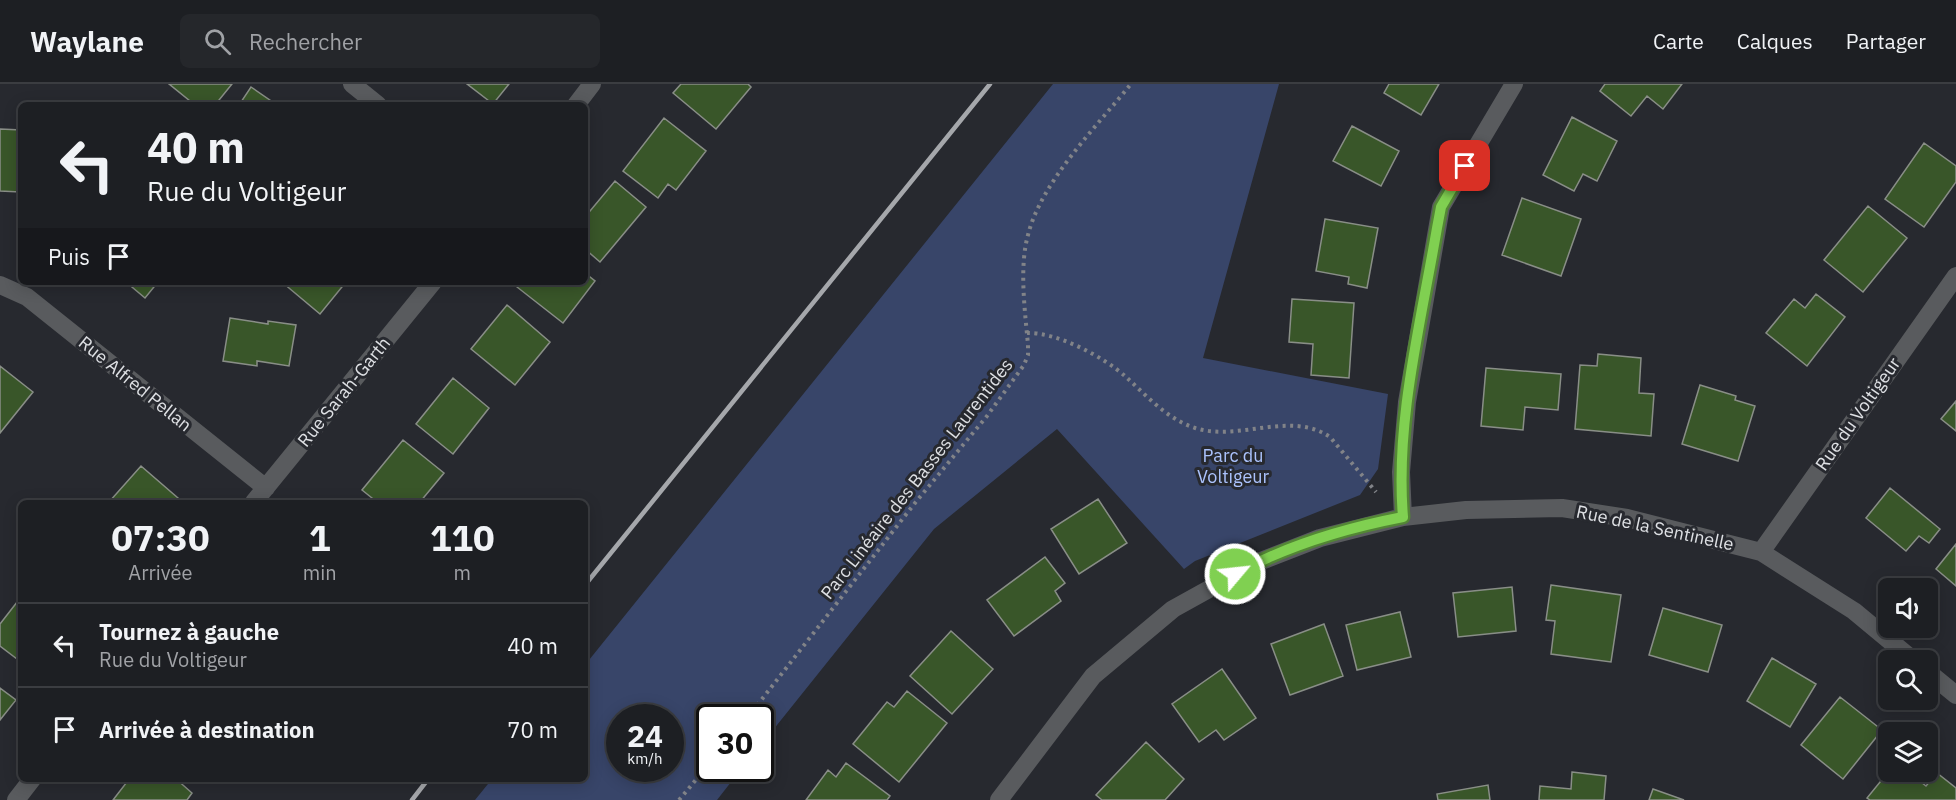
<!DOCTYPE html>
<html lang="fr">
<meta charset="utf-8">
<style>
:root{--surface:#1d1f23;--page:#25272b;--text:#f1f3f6;--muted:#a0a2a6;--line:#3b3d41}
body{margin:0;font-family:"IBM Plex Sans",sans-serif;background:var(--page);color:var(--text);height:100vh;display:flex;flex-direction:column;font-size:22px;white-space:nowrap}
*{box-sizing:border-box;margin:0}
p{font-size:20px;color:var(--muted)}
.icon{flex:none;width:33px;height:33px;fill:none;stroke:currentColor;stroke-width:2;stroke-linecap:round;stroke-linejoin:round}
.map{position:relative;flex:1;overflow:hidden}
.panel{position:absolute;left:18px;top:416px;width:570px;height:282px;display:flex;flex-direction:column;background:var(--surface);border-radius:9px;box-shadow:0 3px 15px #0003,0 0 0 2px var(--line)}
.panel>*{flex:none}
.guide{position:absolute;left:18px;top:18px;width:570px;height:183px;border-radius:9px;box-shadow:0 3px 15px #0003,0 0 0 2px var(--line);background:#1d1f23;color:var(--text);overflow:hidden}
.buttons{position:absolute;left:1878px;top:494px;display:grid;gap:12px}
.buttons a{display:grid;place-items:center;width:60px;height:60px;border-radius:9px;background:var(--surface);box-shadow:0 3px 15px #0003,0 0 0 2px var(--line);font-size:30px}
.speed{position:absolute;left:606px;top:620px;display:flex;gap:12px;font-size:30px;font-weight:700;text-align:center}
.speed>*{display:grid;place-content:center;width:78px;height:78px;border-radius:50%;background:var(--surface);box-shadow:0 3px 15px #0003,0 0 0 2px var(--line);line-height:1}
.speed small{font-size:15px;font-weight:400}
.speed .limit{border:3px solid #111;border-radius:9px;background:#fff;color:#111}
.pin{position:absolute;display:grid;place-items:center;width:51px;height:51px;color:#fff;margin:-26px;border-radius:12px;box-shadow:0 3px 9px #0006}
.me{position:absolute;width:66px;margin:-33px;rotate:62deg;stroke-linejoin:round;filter:drop-shadow(0 0 4px #0008)}
.turn{display:flex;align-items:center;gap:21px;height:126px;padding:0 30px;font-size:27px}
.turn .icon{width:78px;height:78px;stroke-width:2.5}
.turn b{display:block;font-size:42px;line-height:51px}
.then{display:flex;align-items:center;height:57px;padding:0 30px;background:#0003;gap:12px;font-size:22px}
.eta{display:flex;justify-content:space-evenly;align-items:center;height:102px;text-align:center}
.eta b{font-size:36px;font-weight:800;line-height:42px}
ul{padding:0;list-style:none}
li{display:flex;align-items:center;gap:18px;height:84px;padding:0 30px;border-top:2px solid var(--line)}
li div{flex:1}
li b{display:block;font-size:22px}
li em{font-style:normal}
header{display:flex;align-items:center;gap:36px;box-sizing:border-box;height:84px;padding:0 30px;background:var(--surface);border-bottom:2px solid var(--line)}
header strong{font-size:28px}
nav{display:flex;gap:33px;margin-inline-start:auto;font-size:21px}
.search{width:420px;height:54px;background:var(--page);display:flex;align-items:center;gap:15px;box-sizing:border-box;padding:0 21px;border-radius:9px;color:var(--muted);font-size:22px}
.map>svg:first-child{display:block}
.green{fill:#384569;fill-rule:evenodd}
.building{fill:#395629;stroke:#898e87;stroke-width:1.5}
.lines{fill:none;stroke-linecap:round;stroke-linejoin:round}
.path{stroke:#818388;stroke-width:4;stroke-dasharray:3 4.5;stroke-linecap:butt}
.street{stroke:#595b5e;stroke-width:18}
.rail{stroke:#a5a7ab;stroke-width:4.5}
.route-casing{stroke:#538735;stroke-width:15}
.route{stroke:#80d051;stroke-width:10}
.labels{text-anchor:middle;stroke-width:6;stroke-linejoin:round;paint-order:stroke}
.street-label{font-size:18px;fill:#dee0e4;stroke:#27292f}
.park-label{font-size:18px;fill:#abc2fc;stroke:#27292f}
</style>
<header>
<strong>Waylane</strong>
<div class="search"><svg class="icon" aria-label="search" viewBox="0 0 24 24"><circle cx="10" cy="10" r="6"/><path d="M15 15l6 6"/></svg>Rechercher</div>
<nav><a>Carte</a><a>Calques</a><a>Partager</a></nav>
</header>
<div class="map">
<svg width="1956" height="716" viewBox="0 0 1956 716">
<rect width="100%" height="100%" fill="#27292f"/>
<path class="green" d="M1053,0H1279L1203,274L1388,310L1378,385L1360,411L1195,477L1184,485L1057,345L934,445L761,661L760,633H710V684H742L717,716H475L492,695L585,694V581ZM620,633H670V684H620Z"/>
<path class="building" d="M169,0H232L215,21H195Z
M467,0H509L493,20Z
M681,0H748L751,3L716,45L673,9Z
M1389,0H1439L1421,31L1384,9Z
M1605,0H1682L1663,25L1647,12L1631,32L1600,7Z
M251,3L277,21H239Z
M1572,33L1617,57L1597,97L1583,90L1574,107L1543,91Z
M664,34L706,67L676,106L668,100L658,114L623,87Z
M1352,42L1399,67L1381,102L1333,77Z
M0,45L21,46L20,108L0,107Z
M1924,59L1956,82V98L1924,143L1885,115Z
M615,97L646,123L600,178L585,165V133Z
M1522,114L1581,135L1561,192L1502,171Z
M1868,122L1907,154L1863,208L1824,176Z
M1325,135L1378,144L1367,204L1348,200L1349,193L1316,187Z
M585,189L595,197L563,239L517,203L521,198H585Z
M126,198H158L145,214Z
M284,198H346L320,230L283,199Z
M1816,210L1845,233L1807,282L1766,249L1794,215L1805,224Z
M1292,215L1354,219L1349,294L1311,291L1313,260L1289,258Z
M507,221L550,258L515,301L471,265Z
M230,234L268,240V237L296,241L289,282L257,277V282L223,277Z
M1598,270L1641,274L1639,309L1654,310L1651,352L1575,345L1580,281L1597,282Z
M0,282L33,308L0,349Z
M1486,284L1561,290L1558,326L1525,323L1523,346L1481,342Z
M453,294L489,324L453,370L416,340Z
M1700,301L1736,312L1735,316L1755,322L1738,377L1682,360Z
M1956,317V347L1941,335Z
M403,356L444,389L420,418H413L409,415L407,418H377L362,406Z
M141,382L178,414L174,418H109Z
M1890,404L1940,445L1929,459L1919,452L1906,467L1866,434Z
M1098,415L1127,459L1079,490L1051,445Z
M1956,460V502L1936,485Z
M1045,473L1065,499L1055,507L1061,517L1014,552L987,516Z
M1551,501L1621,511L1611,578L1551,570L1555,537L1546,536Z
M1512,503L1516,547L1458,553L1453,509Z
M21,513V578L0,562V540Z
M1663,524L1722,541L1708,588L1649,571Z
M1400,528L1411,573L1357,586L1346,541Z
M1324,540L1343,592L1290,611L1271,560Z
M951,547L993,585L952,630L910,592Z
M1772,574L1816,600L1790,643L1747,617Z
M1222,585L1256,634L1224,656L1216,646L1199,658L1172,620Z
M0,604L16,616L0,636Z
M907,607L947,639L899,698L853,660L887,618L894,623Z
M1840,613L1882,646L1843,695L1801,661Z
M1146,658L1184,695L1165,716H1102L1096,711Z
M846,679L890,712L887,716H806L828,686L836,693Z
M1889,687H1907L1926,702L1937,689L1956,704V716H1870L1867,714Z
M1572,688L1606,692L1604,716H1539L1540,702L1571,705Z
M130,694H175L192,709L187,716H113Z
M1488,701L1490,716H1438L1437,710Z
M1653,705L1684,716H1649Z"/>
<g class="lines">
<path class="path" d="M1027,249C1057,248 1104,273 1126,293C1147,312 1167,335 1195,344C1239,358 1290,326 1330,353L1376,408
M748,633L915,419L987,332L1024,281L1028,271V261C1025,227 1019,183 1028,151C1041,98 1097,42 1131,0
M679,716L710,679"/>
<path class="street" d="M352,0L378,21
M576,21L592,0
M0,201L27,213L266,404
M254,418L433,198
M1403,433L1401,388L1407,318L1441,123L1514,0
M1761,468L1956,192
M1928,588L1956,611
M16,716L33,694
M999,716L1093,592L1173,525L1256,479L1320,454L1403,433L1466,426L1562,424L1627,434L1761,468L1854,527L1913,576"/>
<path class="rail" d="M585,501L990,0
M412,716L429,694"/>
</g>
<g class="lines">
<defs>
<path id="route" d="M1235,490C1286,462 1346,444 1403,433C1395,338 1421,238 1437,144L1441,123L1465,82"/>
</defs>
<use href="#route" class="route-casing"/>
<use href="#route" class="route"/>
</g>
<g class="labels">
<g class="street-label">
<text transform="translate(135 300) rotate(39)" y="6">Rue Alfred Pellan</text>
<text transform="translate(344 308) rotate(-51)" y="6">Rue Sarah-Garth</text>
<text transform="translate(1858 330) rotate(-55)" y="6">Rue du Voltigeur</text>
<text transform="translate(917 395) rotate(-52)" y="6">Parc Linéaire des Basses Laurentides</text>
<text transform="translate(1655 444) rotate(12)" y="6">Rue de la Sentinelle</text>
</g>
<g class="park-label">
<text x="1233" y="378">Parc du<tspan x="1233" dy="21">Voltigeur</tspan></text>
</g>
</g>
</svg>
<div class="buttons">
<a><svg class="icon" aria-label="sound" viewBox="0 0 24 24"><path d="M4 9h4l5-4v14l-5-4H4zM17 9q2 3 0 6"/></svg></a>
<a><svg class="icon" aria-label="search" viewBox="0 0 24 24"><circle cx="10" cy="10" r="6"/><path d="M15 15l6 6"/></svg></a>
<a><svg class="icon" aria-label="layers" viewBox="0 0 24 24"><path d="M12 4l9 5-9 5-9-5zM3 14l9 5 9-5"/></svg></a>
</div>
<div class="speed"><div>24<small>km/h</small></div><div class="limit">30</div></div>
<div class="pin" style="left:1465px;top:82px;background:#d93025"><svg class="icon" aria-label="arrive" viewBox="0 0 24 24"><path d="M6 21V4h12l-3 4 3 4H6"/></svg></div>
<svg class="me" style="left:1235px;top:490px" viewBox="-20 -20 40 40"><circle r="17" fill="#80d051" stroke="#fff" stroke-width="3"/><path d="M0-11L8 9 0 5-8 9z" fill="#fff"/></svg>
<div class="guide">
<div class="turn"><svg class="icon" aria-label="left" viewBox="0 0 24 24"><path d="M17 20v-9H6M10 6l-5 5 5 5"/></svg><div><b>40 m</b>Rue du Voltigeur</div></div>
<div class="then">Puis<svg class="icon" aria-label="arrive" viewBox="0 0 24 24"><path d="M6 21V4h12l-3 4 3 4H6"/></svg></div>
</div>
<section class="panel">
<div class="eta">
<div><b>07:30</b><p>Arrivée</p></div>
<div><b>1</b><p>min</p></div>
<div><b>110</b><p>m</p></div>
</div>
<ul>
<li><svg class="icon" aria-label="left" viewBox="0 0 24 24"><path d="M17 20v-9H6M10 6l-5 5 5 5"/></svg><div><b>Tournez à gauche</b><p>Rue du Voltigeur</p></div><em>40 m</em></li>
<li><svg class="icon" aria-label="arrive" viewBox="0 0 24 24"><path d="M6 21V4h12l-3 4 3 4H6"/></svg><div><b>Arrivée à destination</b></div><em>70 m</em></li>
</ul>
</section>
</div>
